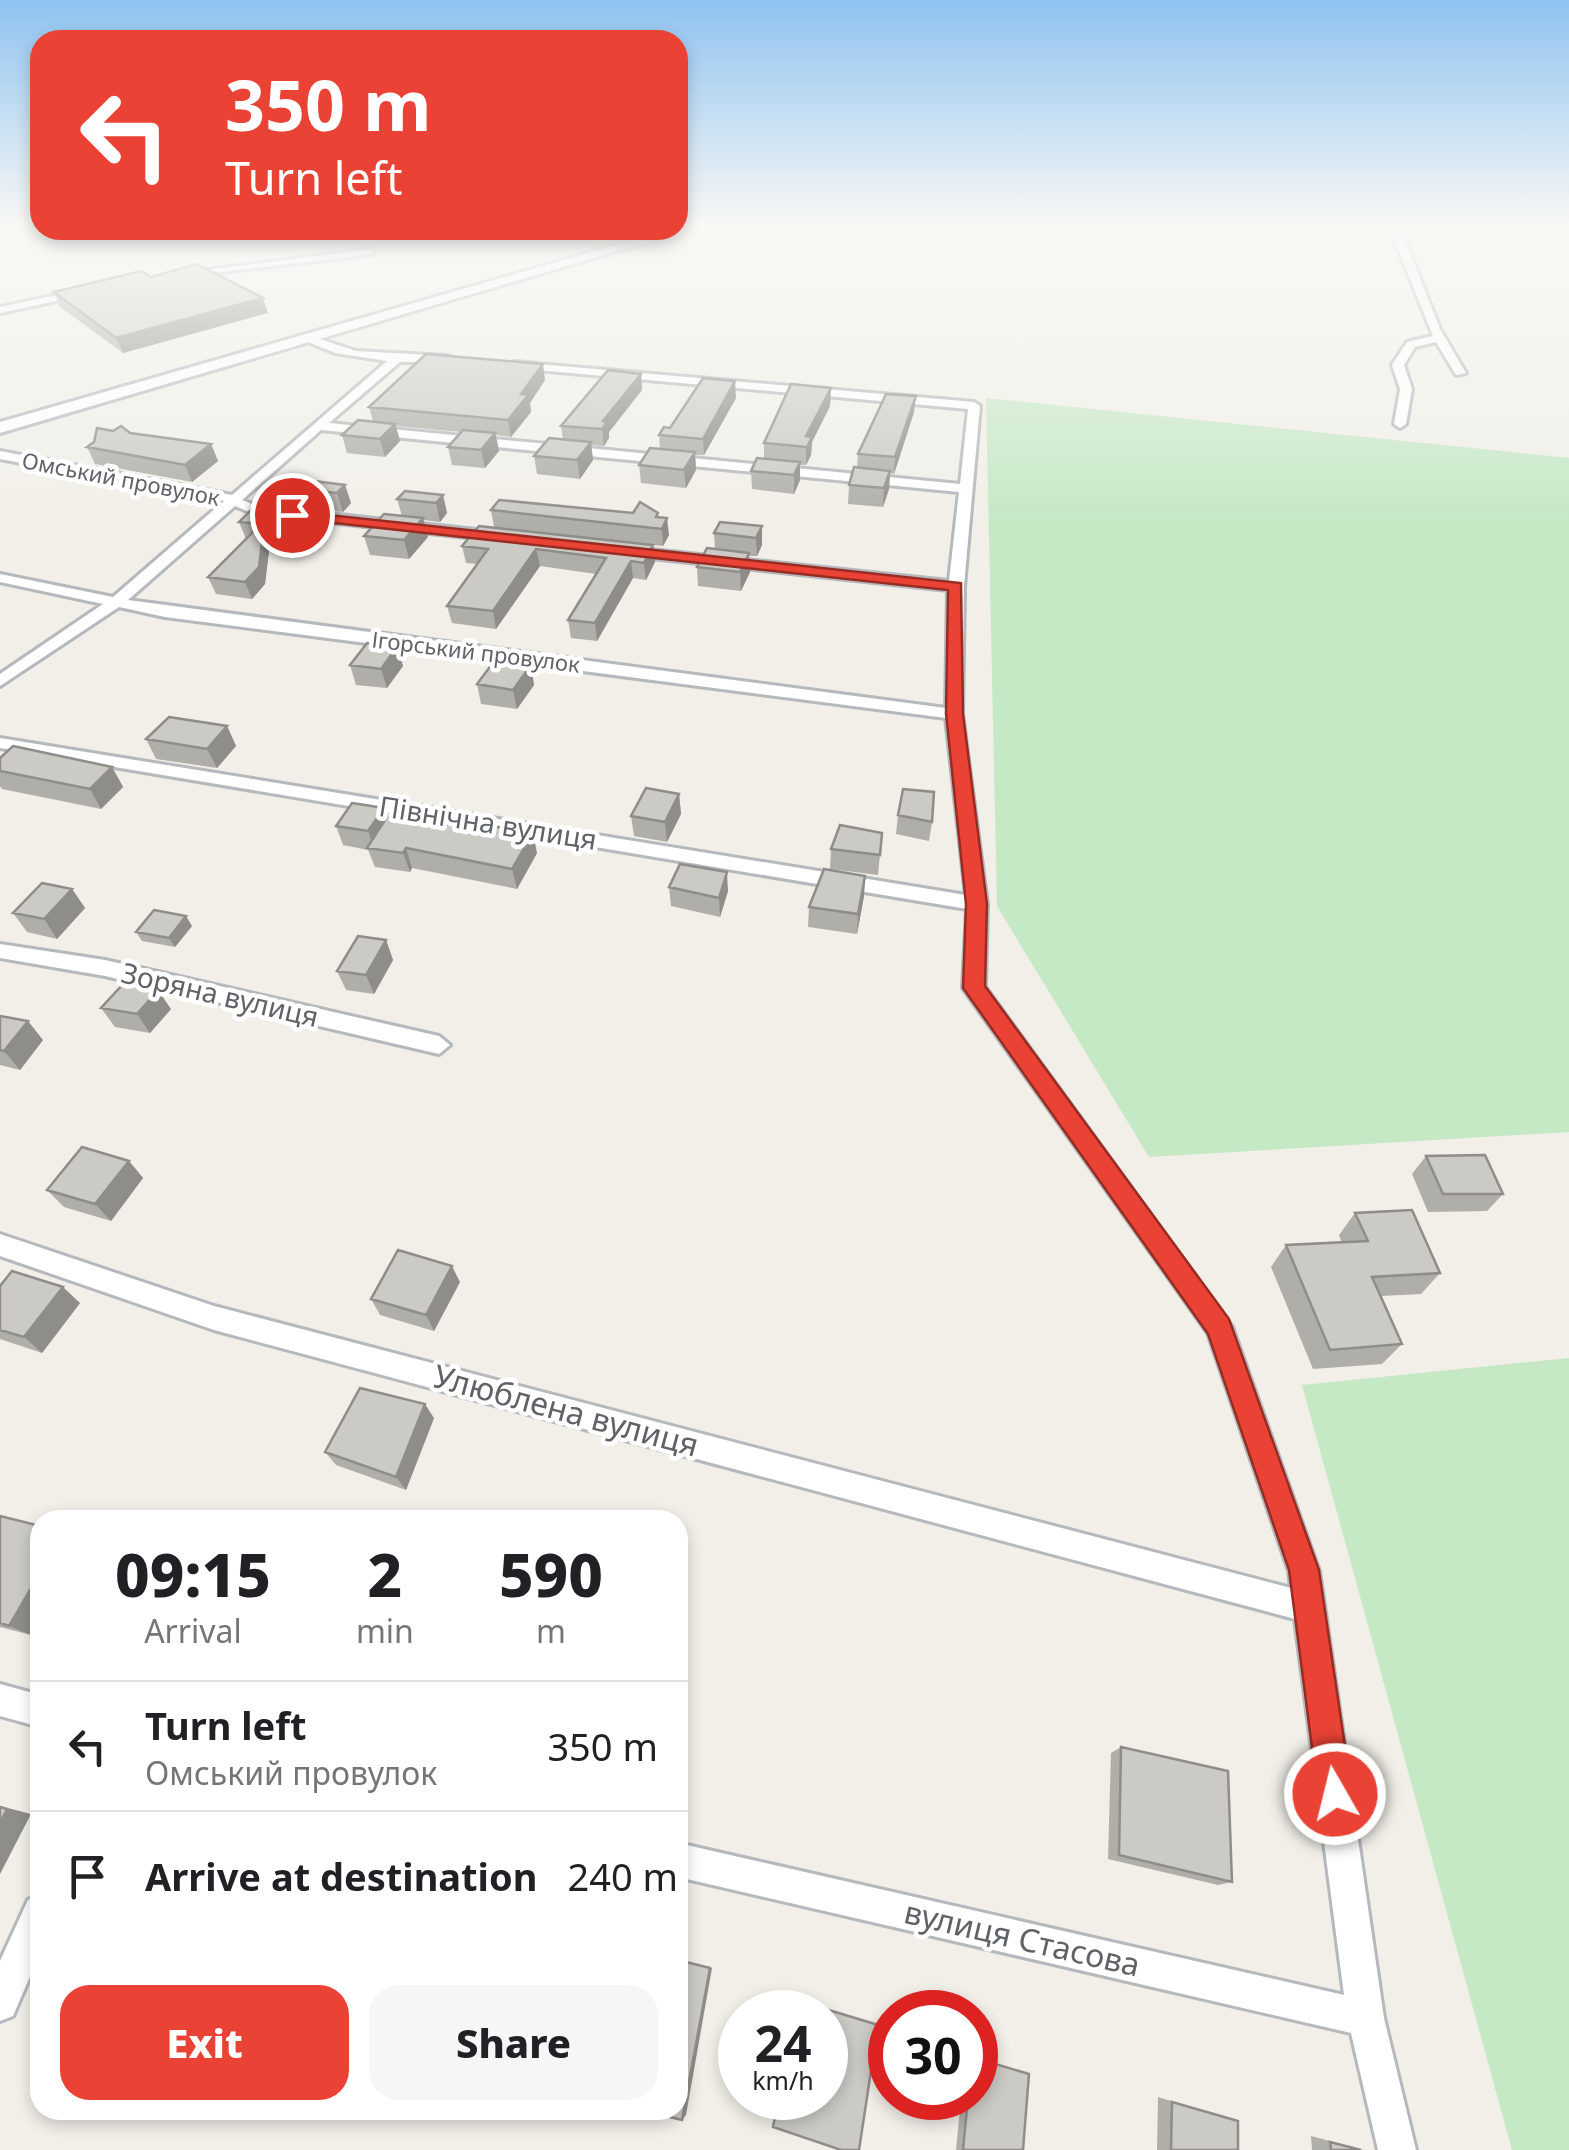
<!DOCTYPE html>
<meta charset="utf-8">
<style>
:root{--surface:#fff;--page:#f6f6f6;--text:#202124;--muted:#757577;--line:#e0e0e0;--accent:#ea4335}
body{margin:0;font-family:"Noto Sans",sans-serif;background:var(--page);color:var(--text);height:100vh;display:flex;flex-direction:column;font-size:38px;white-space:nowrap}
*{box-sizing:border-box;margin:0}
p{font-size:32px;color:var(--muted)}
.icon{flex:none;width:55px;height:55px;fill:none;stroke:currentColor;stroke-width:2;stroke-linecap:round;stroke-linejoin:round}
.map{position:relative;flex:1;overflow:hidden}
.panel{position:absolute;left:30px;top:1510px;width:658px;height:610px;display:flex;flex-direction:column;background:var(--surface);border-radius:30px;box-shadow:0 5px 15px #0003}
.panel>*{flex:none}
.guide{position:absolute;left:30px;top:30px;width:658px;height:210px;border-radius:30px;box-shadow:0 5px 15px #0003;background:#ea4335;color:#fff;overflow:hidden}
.speed{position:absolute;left:718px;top:1990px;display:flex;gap:20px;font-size:50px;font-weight:700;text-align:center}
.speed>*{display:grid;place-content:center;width:130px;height:130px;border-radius:50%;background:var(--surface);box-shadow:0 5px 15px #0003;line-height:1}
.speed small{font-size:25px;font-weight:400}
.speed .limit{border:15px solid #d22;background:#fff;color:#111}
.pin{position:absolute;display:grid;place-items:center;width:85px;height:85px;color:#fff;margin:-42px;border:5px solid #fff;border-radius:50%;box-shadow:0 2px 10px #0007}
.me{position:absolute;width:110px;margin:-55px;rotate:352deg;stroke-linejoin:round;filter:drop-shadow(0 0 8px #0008)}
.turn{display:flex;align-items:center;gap:35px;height:210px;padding:0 30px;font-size:45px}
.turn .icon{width:130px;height:130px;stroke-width:2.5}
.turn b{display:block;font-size:70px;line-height:85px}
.eta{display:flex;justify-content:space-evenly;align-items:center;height:170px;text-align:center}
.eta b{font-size:60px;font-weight:800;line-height:70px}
.button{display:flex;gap:20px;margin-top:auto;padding:20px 30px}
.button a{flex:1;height:115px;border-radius:30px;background:var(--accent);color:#fff;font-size:40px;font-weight:800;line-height:115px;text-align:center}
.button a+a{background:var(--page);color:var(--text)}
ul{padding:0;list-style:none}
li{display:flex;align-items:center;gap:30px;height:130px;padding:0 30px;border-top:2px solid var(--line)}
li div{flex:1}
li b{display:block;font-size:38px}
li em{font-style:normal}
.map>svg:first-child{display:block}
.green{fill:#c5e8c5}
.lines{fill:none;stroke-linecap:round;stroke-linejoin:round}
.street-casing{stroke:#b5b8bc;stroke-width:6}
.secondary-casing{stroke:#b6babf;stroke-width:6}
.street{fill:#fff;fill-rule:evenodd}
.secondary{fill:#fff;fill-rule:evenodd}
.wall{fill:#afaea9}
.shaded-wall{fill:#8f8d8a}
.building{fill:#cccac5;stroke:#8f8d8a;stroke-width:2.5}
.route{fill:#ea4335;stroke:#982c22;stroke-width:2.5}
.labels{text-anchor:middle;stroke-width:9;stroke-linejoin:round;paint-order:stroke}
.far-street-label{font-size:22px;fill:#5f6368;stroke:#fff}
.street-label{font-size:28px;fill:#5f6368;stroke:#fff}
.near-street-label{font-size:32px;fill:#5f6368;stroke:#fff}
</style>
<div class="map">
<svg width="1569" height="2150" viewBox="0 0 1569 2150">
<rect width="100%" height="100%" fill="#f1efe8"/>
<path class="green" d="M986,398L1569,458V1132L1149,1157L997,906Z
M1569,1358V2150H1512L1302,1385Z"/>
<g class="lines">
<defs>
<path id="street" d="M1381,224H1390L1405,240L1440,329L1466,373L1456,375L1436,342L1415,347L1404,365L1412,389L1406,424L1400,428L1394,424L1400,389L1392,365L1407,342L1433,336L1395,241Z
M371,249L374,254L180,277L175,274Z
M85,289L89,294L0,313V307Z
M305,334L356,351L448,356L454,359L448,362H400L329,423L960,484L968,409L515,368L509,365L515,362L974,402L980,406L964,586L962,714L987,904L985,987L1232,1327L1319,1571L1384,2018L1416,2150H1378L1351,2033L678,1877V1843L1344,1995L1295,1619L214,1330L0,1256V1234L214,1306L1291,1588L1289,1571L1208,1333L963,988L967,909L0,748V738L966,895L946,718L165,617L119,607L0,686V674L103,604L0,582V574L113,597L224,501L0,459V451L232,495L387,361L335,353L301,339ZM321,430L959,492L949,581L624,547L617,551L624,555L948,590L946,708L128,600L235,506L254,514L503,541L510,537L503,533L257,506L242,500Z
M0,944L105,960L439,1036L450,1045L439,1054L105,976L0,958Z
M0,1684L40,1695V1727L0,1716Z
M40,1894V1953L13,2016L0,2021V1961L28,1900Z"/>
<path id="secondary" d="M689,224H709L0,433V422Z"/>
</defs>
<use href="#street" class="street-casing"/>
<use href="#secondary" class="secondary-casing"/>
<use href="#street" class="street"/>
<use href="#secondary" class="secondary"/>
</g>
<path class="wall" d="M151,277L268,313L123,353L60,307L54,292Z
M641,374L642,390L609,432V438L604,446L591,445L593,460L580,479L537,474L534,456L563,439L561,426Z
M545,380L530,403L531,412L511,437L496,435L499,451L485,468L452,465L448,447L461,432L396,426L400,441L385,457L347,453L342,435L373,421L369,407Z
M831,388L830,406L812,442L811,455L806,465H800V480L794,494L752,489L751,471L764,459V443Z
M736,398L704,455H695L696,470L686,488L641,483L639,465L660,449L659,435L670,428Z
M914,412L894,474L890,473L889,489L883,507L848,504L849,485L857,467L858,454Z
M130,433L211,444L218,461L192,482L95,464L87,447L94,442Z
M345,485L351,503L343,512L324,510L329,526L313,544L270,543L265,584L252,599L216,594L208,577L246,539L239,522L279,505L273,486Z
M443,495L447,513L440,522L424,520L428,537L409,559L370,555L364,536L402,516L397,499Z
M491,510L659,517L669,535L663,546L653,545L655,562L646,580L633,578L597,641L571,638L568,620L596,574L540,566L496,629L452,623L447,606L477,564L466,563L462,546L494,527Z
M762,526V545L757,556H749L750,572L741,591L698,586L697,567L715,549L714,533Z
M397,647L403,666L387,688L356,685L350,665Z
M531,665L534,685L517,709L481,704L477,684Z
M227,726L236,746L217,768L156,759L146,739Z
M0,758L112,767L123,787L101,809L2,789L0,786Z
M679,794L681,814L667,842L634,836L631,816Z
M898,815L932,822L929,841L896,834Z
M387,817L537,853L517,889L412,868L410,872L375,867L368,850L343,845L336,826Z
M882,833L878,875L830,869L831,849Z
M865,876L864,896L857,934L808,927L809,907Z
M669,887L728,891L720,917L671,906Z
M72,889L85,908L57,939L27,932L13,913Z
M192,926L175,947L142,941L136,932Z
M386,940L393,960L374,994L346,990L337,971Z
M101,1008L171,1009L150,1033L115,1027Z
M0,1016L43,1040L20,1070L0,1065Z
M1426,1156L1503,1194L1487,1211L1428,1212L1412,1174Z
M129,1161L143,1178L111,1221L64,1207L47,1190Z
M1355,1213L1440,1273L1421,1294L1381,1296L1402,1344L1382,1364L1313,1369L1271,1267L1286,1245L1342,1243L1339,1235Z
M460,1282L434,1331L380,1315L371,1299Z
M0,1286L80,1303L42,1353L0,1339Z
M434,1418L406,1490L336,1465L325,1452Z
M0,1516L40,1526V1619L31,1635L0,1627Z
M1121,1747L1232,1882L1218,1885L1108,1859L1111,1753Z
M1021,2071L1023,2150H956L961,2098H975Z
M1158,2097L1238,2121V2150H1157Z
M1311,2136L1364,2150H1312Z"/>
<path class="shaded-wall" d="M263,298L268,313L123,353L116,338Z
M543,364L545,380L530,403L531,412L511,437L508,420L521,394Z
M641,374L642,390L609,432V438L604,446L602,429L603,421Z
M735,381L736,398L704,455L703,439Z
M831,388L830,406L812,442L811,455L806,465V436Z
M916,396L914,412L894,474L895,457Z
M395,424L400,441L385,457L380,439Z
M495,433L499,451L485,468L481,450Z
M591,442L593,460L580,479L577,460Z
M211,444L218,461L192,482L185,465Z
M695,452L696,470L686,488L684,470Z
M800,462V480L794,494V475Z
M890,471L889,489L883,507L884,488Z
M345,485L351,503L343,512L337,493Z
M443,495L447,513L440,522L436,503Z
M324,509L329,526L313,544L307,527Z
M423,518L428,537L409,559L404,540Z
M667,518L669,535L663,546L662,529Z
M264,526L270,543L265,584L252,599L245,582Z
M762,526V545L757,556L756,538Z
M653,545L655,562L646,580L644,563Z
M536,549L540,566L496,629L493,611Z
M749,553L750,572L741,591L740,572Z
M631,561L633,578L597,641L595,623Z
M397,647L403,666L387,688L381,669Z
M531,665L534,685L517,709L513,690Z
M227,726L236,746L217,768L207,749Z
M112,767L123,787L101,809L90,789Z
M679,794L681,814L667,842L665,822Z
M384,808L391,828L374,848L368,831Z
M533,833L537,853L517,889L512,869Z
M406,848L412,868L410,872L403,853Z
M727,872L728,891L720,917L719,898Z
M865,876L864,896L857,934L858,914Z
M72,889L85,908L57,939L44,919Z
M186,916L192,926L175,947L169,938Z
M386,940L393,960L374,994L366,975Z
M158,990L171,1009L150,1033L137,1014Z
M28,1021L43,1040L20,1070L4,1051Z
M129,1161L143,1178L111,1221L95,1204Z
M452,1266L460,1282L434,1331L426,1315Z
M63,1287L80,1303L42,1353L24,1337Z
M425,1404L434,1418L406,1490L396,1477Z
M40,1573V1619L31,1635L9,1626Z
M0,1806L31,1814L0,1874Z
M710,1968H712L686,2115L682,2120Z"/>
<path class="building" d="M197,264L263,298L116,338L54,292L141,271L151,277Z
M426,354L543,364L521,394L528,395L508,420L369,407Z
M608,370L641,374L603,421L607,422L602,429L561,426Z
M703,378L735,381L703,439L659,435L664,427L670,428Z
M791,384L831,388L806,436L812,437L807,447L764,443Z
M886,394L916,396L895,457L858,454Z
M358,420L395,424L380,439L342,435Z
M121,426L130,433L211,444L185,465L87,447L94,442L97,428L113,431Z
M463,430L495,433L481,450L448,447Z
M549,438L591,442L577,460L534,456Z
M650,448L695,452L684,470L639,465Z
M757,458L800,462L794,475L751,471Z
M854,467L890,471L884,488L849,485Z
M283,477L345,485L337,493L273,486Z
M405,491L443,495L436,503L397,499Z
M499,500L633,513L640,502L658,513L656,517L667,518L662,529L491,510Z
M259,502L324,509L307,527L264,526L259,567L245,582L208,577L261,524L239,522Z
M384,514L423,518L404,540L364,536Z
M720,522L762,526L756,538L714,533Z
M479,526L653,545L644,563L631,561L595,623L568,620L606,558L536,549L493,611L447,606L488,549L462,546Z
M707,548L749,553L740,572L697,567Z
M367,643L397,647L381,669L350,665Z
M495,660L531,665L513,690L477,684Z
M169,717L227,726L207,749L146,739Z
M13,746L112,767L90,789L0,771V758Z
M646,788L679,794L665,822L631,816Z
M903,789L934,792L932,822L898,815Z
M352,803L384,808L368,831L336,826Z
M387,817L458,826L462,821L533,833L512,869L406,848L403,853L367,848Z
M840,825L882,833L880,855L831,849Z
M680,864L727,872L719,898L669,887Z
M824,869L865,876L858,914L809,907Z
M42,883L72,889L44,919L13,913Z
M154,910L186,916L169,938L136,932Z
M358,936L386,940L366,975L337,971Z
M124,983L158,990L137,1014L101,1008Z
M0,1016L28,1021L4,1051L0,1050Z
M82,1147L129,1161L95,1204L47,1190Z
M1485,1155L1503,1194H1443L1426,1156Z
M1412,1210L1440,1273L1372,1277L1402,1344L1330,1350L1286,1245L1368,1241L1355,1213Z
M398,1250L452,1266L426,1315L371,1299Z
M12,1271L63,1287L24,1337L0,1330V1286Z
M360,1388L425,1404L396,1477L325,1452Z
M0,1516L40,1526V1573L9,1626L0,1623Z
M1121,1747L1228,1771L1232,1882L1119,1855Z
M0,1807L7,1809L0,1823Z
M678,1960L710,1968L682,2120L641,2110H678Z
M796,2000L878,2025L859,2150H841L773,2127L779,2098H825V2012H794Z
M975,2058L1029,2074L1023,2150H963L968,2098H975Z
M1172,2102L1238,2121V2150H1171Z
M1330,2142L1361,2150H1331Z"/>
<linearGradient id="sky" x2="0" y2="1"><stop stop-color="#8fc3f1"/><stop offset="0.43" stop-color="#f9f8f5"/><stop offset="1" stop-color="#f9f8f5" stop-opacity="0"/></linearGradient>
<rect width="1569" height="525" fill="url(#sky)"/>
<path class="route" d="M292,511L961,583L963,714L987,904L985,986L1229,1319L1319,1570L1352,1794L1347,1806L1335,1811L1323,1806L1318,1794L1289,1570L1208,1334L963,988L966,904L946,714L948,590L288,518Z"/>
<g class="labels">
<g class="far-street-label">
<text transform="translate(121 479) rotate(11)" y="8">Омський провулок</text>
<text transform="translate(476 652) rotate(7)" y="8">Ігорський провулок</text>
</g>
<g class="street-label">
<text transform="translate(488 823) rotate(9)" y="10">Північна вулиця</text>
<text transform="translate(220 995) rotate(13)" y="10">Зоряна вулиця</text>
</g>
<g class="near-street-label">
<text transform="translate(566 1411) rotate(15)" y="11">Улюблена вулиця</text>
<text transform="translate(1022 1939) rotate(13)" y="11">вулиця Стасова</text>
</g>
</g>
</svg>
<div class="speed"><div>24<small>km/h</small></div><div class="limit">30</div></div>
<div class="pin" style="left:292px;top:515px;background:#d93025"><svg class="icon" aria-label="arrive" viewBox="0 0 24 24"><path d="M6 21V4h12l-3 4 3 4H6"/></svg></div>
<svg class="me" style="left:1335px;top:1794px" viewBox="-20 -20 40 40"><circle r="17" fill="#ea4335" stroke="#fff" stroke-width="3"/><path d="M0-11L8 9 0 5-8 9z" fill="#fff"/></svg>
<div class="guide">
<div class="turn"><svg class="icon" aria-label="left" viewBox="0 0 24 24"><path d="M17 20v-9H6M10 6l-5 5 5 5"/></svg><div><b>350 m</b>Turn left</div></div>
</div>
<section class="panel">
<div class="eta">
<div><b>09:15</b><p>Arrival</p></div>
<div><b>2</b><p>min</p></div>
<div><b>590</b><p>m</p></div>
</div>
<ul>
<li><svg class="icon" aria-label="left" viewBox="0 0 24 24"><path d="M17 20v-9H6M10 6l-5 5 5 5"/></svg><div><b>Turn left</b><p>Омський провулок</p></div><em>350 m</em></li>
<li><svg class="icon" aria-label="arrive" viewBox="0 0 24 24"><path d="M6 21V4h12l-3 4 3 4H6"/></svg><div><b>Arrive at destination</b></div><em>240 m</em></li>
</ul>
<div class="button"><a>Exit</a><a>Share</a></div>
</section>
</div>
